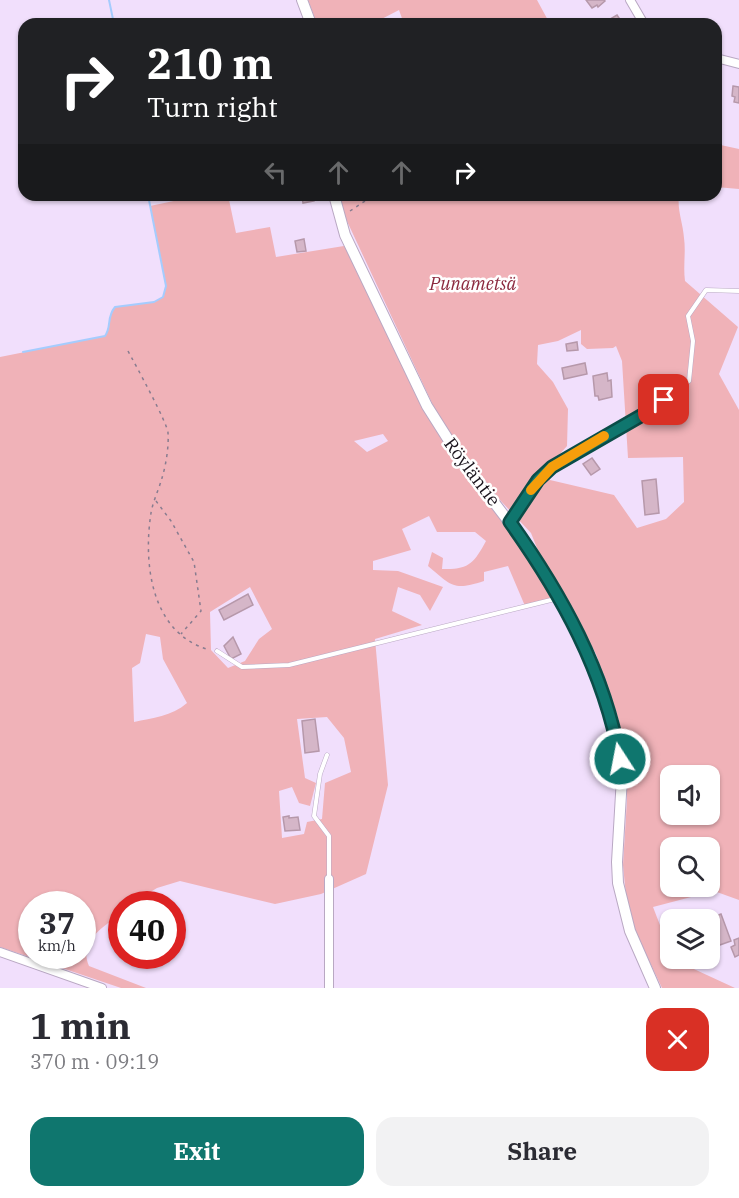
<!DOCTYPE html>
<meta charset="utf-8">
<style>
:root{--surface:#fff;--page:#f2f2f3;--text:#2b2b33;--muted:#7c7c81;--accent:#0f766e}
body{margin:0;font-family:"IBM Plex Serif",serif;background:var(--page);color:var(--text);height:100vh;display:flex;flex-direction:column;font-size:22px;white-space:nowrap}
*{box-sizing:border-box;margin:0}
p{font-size:20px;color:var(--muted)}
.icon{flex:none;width:33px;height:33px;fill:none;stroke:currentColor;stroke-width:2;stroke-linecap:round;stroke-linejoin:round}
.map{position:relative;height:988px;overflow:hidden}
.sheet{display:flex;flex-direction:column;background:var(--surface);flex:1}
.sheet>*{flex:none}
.banner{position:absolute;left:18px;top:18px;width:704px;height:183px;border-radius:18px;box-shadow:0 2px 4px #0004;background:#202124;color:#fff;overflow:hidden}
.tools{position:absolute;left:660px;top:765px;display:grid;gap:12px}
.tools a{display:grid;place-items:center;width:60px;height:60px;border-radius:12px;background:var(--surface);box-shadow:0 2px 4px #0004;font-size:30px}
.speed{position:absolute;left:18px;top:891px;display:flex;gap:12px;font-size:30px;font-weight:700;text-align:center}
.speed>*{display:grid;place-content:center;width:78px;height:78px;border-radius:50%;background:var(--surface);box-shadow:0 2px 4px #0004;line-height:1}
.speed small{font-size:15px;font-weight:400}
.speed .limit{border:9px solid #d22;background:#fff;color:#111}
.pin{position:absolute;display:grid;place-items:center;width:51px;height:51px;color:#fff;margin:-26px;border-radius:12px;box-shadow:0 3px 9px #0006}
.me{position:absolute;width:66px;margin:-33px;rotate:349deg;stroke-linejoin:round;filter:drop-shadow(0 0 4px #0008)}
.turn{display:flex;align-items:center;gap:21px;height:126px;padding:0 30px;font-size:27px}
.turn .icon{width:78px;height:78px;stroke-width:2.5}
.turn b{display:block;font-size:42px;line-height:51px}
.lanes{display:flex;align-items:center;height:57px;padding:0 30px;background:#0003;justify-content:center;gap:30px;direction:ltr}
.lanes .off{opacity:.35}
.round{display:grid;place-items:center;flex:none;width:63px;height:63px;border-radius:18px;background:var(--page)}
.overview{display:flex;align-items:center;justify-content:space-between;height:102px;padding:0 30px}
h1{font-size:36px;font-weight:700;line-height:45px}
.primary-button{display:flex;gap:12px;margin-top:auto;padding:12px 30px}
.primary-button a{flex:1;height:69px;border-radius:18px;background:var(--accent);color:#fff;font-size:24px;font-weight:700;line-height:69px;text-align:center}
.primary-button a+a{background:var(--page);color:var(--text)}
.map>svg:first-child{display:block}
.green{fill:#f0b2b8;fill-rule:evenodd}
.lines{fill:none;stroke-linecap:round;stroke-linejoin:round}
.stream{stroke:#a5ccfe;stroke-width:2}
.building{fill:#d5b6c8;stroke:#b698aa;stroke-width:1.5}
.service-casing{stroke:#b9a8c3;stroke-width:5}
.minor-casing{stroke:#b9a8c3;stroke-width:10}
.tertiary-casing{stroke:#b9a8c3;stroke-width:12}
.path{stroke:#887c8f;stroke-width:1.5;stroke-dasharray:3 4.5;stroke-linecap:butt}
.service{stroke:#fff;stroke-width:4}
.minor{stroke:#fff;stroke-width:8}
.tertiary{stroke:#fff;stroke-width:10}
.route-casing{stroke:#0a4d48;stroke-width:15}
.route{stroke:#0f766e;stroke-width:10}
.slow{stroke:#f59e0b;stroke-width:10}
.labels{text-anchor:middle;stroke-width:5;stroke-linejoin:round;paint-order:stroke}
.park-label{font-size:18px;font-style:italic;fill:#8c2a3f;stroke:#fff}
.street-label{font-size:18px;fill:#1a141d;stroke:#fff}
</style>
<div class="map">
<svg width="739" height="988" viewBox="0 0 739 988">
<rect width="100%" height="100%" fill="#f1dffc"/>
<path class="green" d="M308,0H537L550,24H404L399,10L372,24H317Z
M716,144L739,149V189L716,187Z
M202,195H228L236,233L270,227L276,257L350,245L427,406L558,597L525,606L508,566L484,572V581C453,591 452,586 428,566L432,552L443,558L442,569C469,570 474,563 486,541L475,532H437L429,516L402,529L411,550L373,561V570L398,571L443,587L430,611L420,595L398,587L392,611L422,625L375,639L388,785L366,874L321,894L275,904L180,881L157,888L131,904H122L121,913C104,927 78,941 89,966L146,988H121L0,947V357L105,336C112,326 106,318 115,307L154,302L163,297L166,286L150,206ZM383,434L388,441L367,452L354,441ZM250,587L272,629L259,639L245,661L228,668L211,650L210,612ZM146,634L160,637L163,659L187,703C172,716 152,718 134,722L132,668L140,663ZM327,717L344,738L351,772L325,783L322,819L307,822L304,834L282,838L279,791L292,787L299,803L310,806L316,783L305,778L297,719ZM32,904H82V956H32Z
M339,195H679C677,210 683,223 684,238C686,252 683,266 685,281L738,327L719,374L739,410V900L714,891L653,907L670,951V958L735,988H662L635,931L627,906L623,865L627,800L626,755L617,714L596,654L539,553L531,533L499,499L460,448L438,416L346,219ZM581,330V344L587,349L613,348L616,346L622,361L628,458L683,457L684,502L666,519L637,528L614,495L550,480V465L567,446L568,409L553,382L537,364L538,345L558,341ZM670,776H710V814H670ZM670,848H710V886H670Z"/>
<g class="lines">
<path class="stream" d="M109,0L114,24
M23,352L105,336C112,326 106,318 115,307L154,302L163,297L166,286L148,195"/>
</g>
<path class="building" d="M586,0H604L605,1L598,7L597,5L592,8Z
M617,15L623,24H606L605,22Z
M733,86L739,87V103L734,102L735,97L732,96Z
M299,195H313L314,201L303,203L302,196Z
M304,239L306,251L297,252L295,241Z
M577,342L578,350L567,351L566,344Z
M585,363L587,374L564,379L562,368Z
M607,373L608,381L611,380L612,397L599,400L598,396H595L593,376Z
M592,458L600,469L591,475L583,464Z
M656,479L659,513L645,515L642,481Z
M248,594L253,605L224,620L219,610Z
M233,637L241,654L231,659L224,646Z
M315,719L319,751L305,753L302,721Z
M289,816V818L298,817L300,830L285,831L283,817Z
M721,914L731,941L717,946L710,929V920H706Z
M739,938V955L735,957L731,947L735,945L734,940Z"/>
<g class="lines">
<defs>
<path id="service" d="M511,522L538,480L551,467L651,410L689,381L693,341L688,316L706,290L739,291
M217,651L242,667L289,665L555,599
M327,755L320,774L314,816L329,836V878"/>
<path id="minor" d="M630,0L644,24
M716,58L739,64
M329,879V988
M0,952L102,988"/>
<path id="tertiary" d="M302,0L311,24
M334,195L345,235L427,406L458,455L525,543L574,625L599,678L615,731L622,777L617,862L618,883L630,931L655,988"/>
</defs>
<use href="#service" class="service-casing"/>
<use href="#minor" class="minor-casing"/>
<use href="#tertiary" class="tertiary-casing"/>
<path class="path" d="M350,211L374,195
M128,351C135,364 168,424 168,433C169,446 166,465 162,478C159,489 153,501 151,513C143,564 151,634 210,650
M156,501L171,521L194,562L201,611L181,634"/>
<use href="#service" class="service"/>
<use href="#minor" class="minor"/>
<use href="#tertiary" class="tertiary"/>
</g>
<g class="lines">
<defs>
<path id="route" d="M620,759C604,671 562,595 510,522L538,480L552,467L651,410L664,400"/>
</defs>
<use href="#route" class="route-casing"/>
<use href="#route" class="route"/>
<path class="slow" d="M531,490L552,467L604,436"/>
</g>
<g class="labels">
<g class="park-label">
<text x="473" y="290">Punametsä</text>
</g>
<g class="street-label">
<text transform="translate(472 472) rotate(53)" y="6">Röyläntie</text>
</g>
</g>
</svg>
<div class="tools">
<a><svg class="icon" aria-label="sound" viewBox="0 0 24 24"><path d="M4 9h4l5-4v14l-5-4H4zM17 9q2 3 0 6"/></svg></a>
<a><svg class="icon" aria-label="search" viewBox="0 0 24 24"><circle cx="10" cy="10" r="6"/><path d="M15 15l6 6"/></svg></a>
<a><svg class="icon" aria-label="layers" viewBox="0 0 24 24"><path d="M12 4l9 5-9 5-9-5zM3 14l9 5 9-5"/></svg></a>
</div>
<div class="speed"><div>37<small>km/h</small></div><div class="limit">40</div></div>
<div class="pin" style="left:664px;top:400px;background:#d93025"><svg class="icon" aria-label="arrive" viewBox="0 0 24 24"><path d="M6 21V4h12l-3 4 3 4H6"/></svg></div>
<svg class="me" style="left:620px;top:759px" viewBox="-20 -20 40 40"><circle r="17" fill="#0f766e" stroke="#fff" stroke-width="3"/><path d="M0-11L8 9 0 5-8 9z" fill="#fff"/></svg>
<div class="banner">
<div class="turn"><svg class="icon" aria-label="right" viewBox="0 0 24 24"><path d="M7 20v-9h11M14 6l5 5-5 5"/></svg><div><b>210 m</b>Turn right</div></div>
<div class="lanes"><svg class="icon off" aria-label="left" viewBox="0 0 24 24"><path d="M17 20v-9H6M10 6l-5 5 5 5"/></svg><svg class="icon off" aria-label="ahead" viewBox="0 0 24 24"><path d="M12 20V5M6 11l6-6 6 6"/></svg><svg class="icon off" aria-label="ahead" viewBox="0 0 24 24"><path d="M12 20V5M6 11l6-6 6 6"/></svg><svg class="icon" aria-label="right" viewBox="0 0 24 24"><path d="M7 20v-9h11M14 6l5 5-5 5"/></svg></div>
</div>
</div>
<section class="sheet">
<div class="overview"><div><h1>1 min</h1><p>370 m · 09:19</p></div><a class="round" style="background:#d93025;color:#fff"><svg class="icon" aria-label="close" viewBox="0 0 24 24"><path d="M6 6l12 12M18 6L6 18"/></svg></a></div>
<div class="primary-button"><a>Exit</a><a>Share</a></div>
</section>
